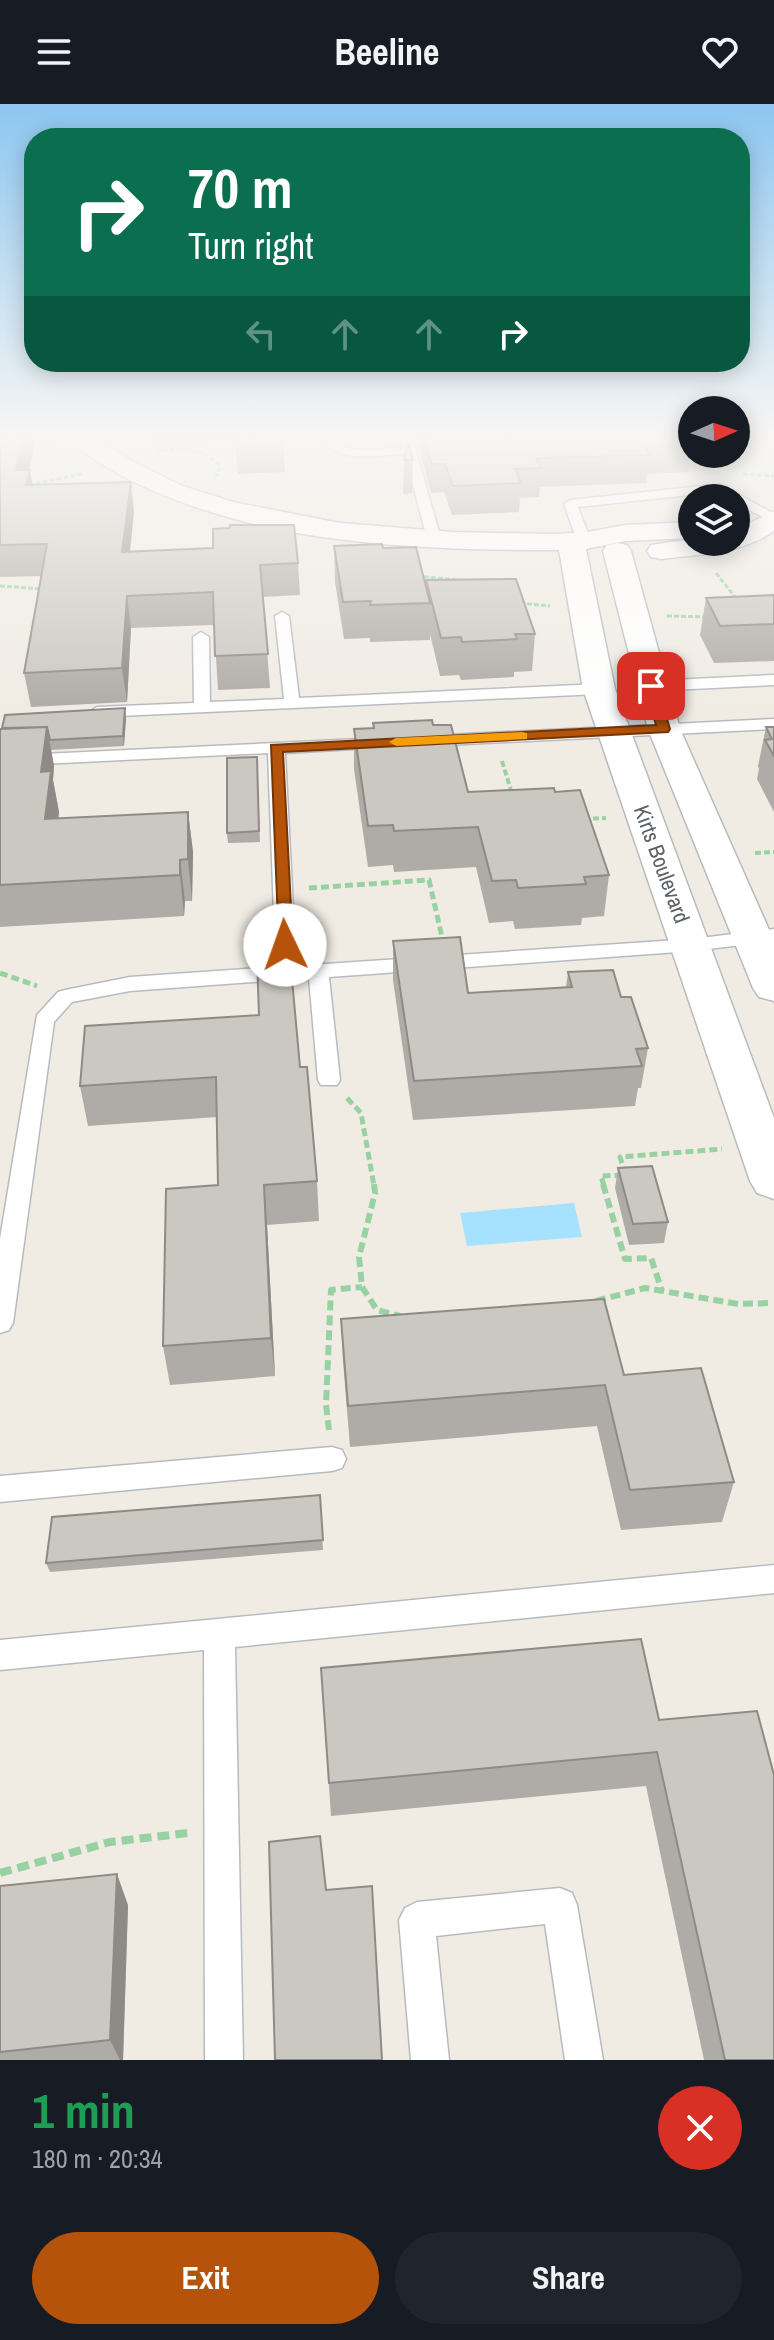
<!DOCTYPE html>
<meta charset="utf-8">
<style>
:root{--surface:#171b24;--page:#20242c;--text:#f1f3f6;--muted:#9ea1a6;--accent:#b45309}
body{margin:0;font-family:"Archivo Narrow",sans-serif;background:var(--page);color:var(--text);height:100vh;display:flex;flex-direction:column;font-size:30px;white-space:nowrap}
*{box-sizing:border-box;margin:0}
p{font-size:26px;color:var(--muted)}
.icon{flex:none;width:44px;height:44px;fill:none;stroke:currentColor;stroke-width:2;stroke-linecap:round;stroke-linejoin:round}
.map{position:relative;height:1956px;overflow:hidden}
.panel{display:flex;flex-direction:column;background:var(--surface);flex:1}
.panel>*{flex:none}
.banner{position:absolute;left:24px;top:24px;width:726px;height:244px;border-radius:32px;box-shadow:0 4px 20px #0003;background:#0b6e4f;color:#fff;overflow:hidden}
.needle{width:52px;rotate:87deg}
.buttons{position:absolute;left:678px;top:292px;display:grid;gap:16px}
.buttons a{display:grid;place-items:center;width:72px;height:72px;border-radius:50%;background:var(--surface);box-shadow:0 4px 20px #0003;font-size:40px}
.pin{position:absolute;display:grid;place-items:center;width:68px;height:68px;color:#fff;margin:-34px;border-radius:16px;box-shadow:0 4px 12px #0006}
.me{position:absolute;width:88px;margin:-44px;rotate:357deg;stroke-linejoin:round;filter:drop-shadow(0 0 6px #0008)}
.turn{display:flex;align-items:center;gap:28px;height:168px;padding:0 32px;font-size:36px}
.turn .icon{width:104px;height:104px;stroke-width:2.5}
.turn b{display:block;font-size:56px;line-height:68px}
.lanes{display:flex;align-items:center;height:76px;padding:0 32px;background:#0003;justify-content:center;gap:40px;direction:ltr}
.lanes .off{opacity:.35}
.round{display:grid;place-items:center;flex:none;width:84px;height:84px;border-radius:42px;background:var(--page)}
.summary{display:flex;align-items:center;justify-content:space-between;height:136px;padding:0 32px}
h1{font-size:48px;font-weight:700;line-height:60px;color:#1e9e55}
.cta{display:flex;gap:16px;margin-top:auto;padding:16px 32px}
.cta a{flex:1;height:92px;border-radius:48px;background:var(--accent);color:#fff;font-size:32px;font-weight:700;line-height:92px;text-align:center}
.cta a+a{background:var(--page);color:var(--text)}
header{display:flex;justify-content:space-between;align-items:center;height:104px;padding:0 32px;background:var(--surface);font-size:36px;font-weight:700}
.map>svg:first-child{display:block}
.water{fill:#a6e2ff}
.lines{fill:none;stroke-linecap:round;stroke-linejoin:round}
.service-casing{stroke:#b7bbc0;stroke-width:3}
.minor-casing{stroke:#b7bbc0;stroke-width:3}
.path-far4{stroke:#99d2a2;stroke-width:3;stroke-dasharray:5 2;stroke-linecap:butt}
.path-far3{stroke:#99d2a2;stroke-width:4;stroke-dasharray:6 3;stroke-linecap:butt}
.path-far2{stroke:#99d2a2;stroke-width:5;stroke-dasharray:8 4;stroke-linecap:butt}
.path-far1{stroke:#99d2a2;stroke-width:6;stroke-dasharray:10 5;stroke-linecap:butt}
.path{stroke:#99d2a2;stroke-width:8;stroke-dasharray:12 6;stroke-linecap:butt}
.service{fill:#fff;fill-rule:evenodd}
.minor{fill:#fff;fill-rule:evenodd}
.wall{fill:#afaba6}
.shaded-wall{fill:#8e8b87}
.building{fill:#cbc7c1;stroke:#8e8b87;stroke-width:2}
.route{fill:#b45309;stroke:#753606;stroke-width:2}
.slow{fill:#f59e0b}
.labels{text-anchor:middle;stroke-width:6;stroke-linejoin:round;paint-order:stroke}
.street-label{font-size:22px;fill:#5c6267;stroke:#fff}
</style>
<header><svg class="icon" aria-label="menu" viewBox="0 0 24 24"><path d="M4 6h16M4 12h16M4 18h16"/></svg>Beeline<svg class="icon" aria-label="heart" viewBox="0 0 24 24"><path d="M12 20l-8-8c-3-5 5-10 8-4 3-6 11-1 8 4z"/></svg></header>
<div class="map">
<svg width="774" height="1956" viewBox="0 0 774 1956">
<rect width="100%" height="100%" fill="#f0ece4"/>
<path class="water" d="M574,1099L582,1133L467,1142L460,1109Z"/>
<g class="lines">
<defs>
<path id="service" d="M0,333H66L60,337L0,339Z
M320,333H332C344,353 382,344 403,343L400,333H412L441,435L439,438L427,435L405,350C378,351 336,361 320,333Z
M720,380L774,410V419L736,399V394H728L718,388L578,403L591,437L584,441L577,437L564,400L570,396Z
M282,508L289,512L299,594L599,580L607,585L599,590L97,613L89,608L97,603L194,599L193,533L201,528L209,533L210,598L284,595L275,512Z
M774,571V581L651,587L643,582L651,577Z
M774,615V625L425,642L417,637L425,632Z
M382,634L388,635L390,639L388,643L285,649L296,862L692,835L774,825V837L692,847L329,873L340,976L337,981H321L318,976L309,874L130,887L72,898L54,918L13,1219L9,1226L0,1229V1135L37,911L58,888L65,886L130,873L276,863L268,649L0,662V652Z
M332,1343L342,1346L346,1355L342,1364L332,1367L0,1398V1372Z
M774,1461V1489L235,1543L243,1956H205L204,1546L0,1566V1536Z
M560,1784L572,1789L577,1801L603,1956H565L545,1820L436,1832L449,1956H411L399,1816L405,1804L417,1798Z"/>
<path id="minor" d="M69,333H96L132,357L180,381L233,398L340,419L453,428L554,430L588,428L625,421L692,418V434L625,437L586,445L615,585L774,1014V1095L757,1089L750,1077L583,585L559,446C417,446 264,441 134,378C113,367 83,352 69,333Z
M774,407V427C741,450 700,450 661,455L651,453L647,447L651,441L692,435V438H736V426Z
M617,439L627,441L631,447L680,625L774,837V897L759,893L753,884L648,625L603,447L607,441Z"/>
</defs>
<use href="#service" class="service-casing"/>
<use href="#minor" class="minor-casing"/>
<path class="path-far4" d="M156,347C179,344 204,343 220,362L216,372
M743,370L774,372
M29,381L82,370
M716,469L739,498
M417,472L459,476
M0,482L43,485
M520,499L550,502
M667,512L709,513"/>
<path class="path-far3" d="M502,657L512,690
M584,715L606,714
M755,749L774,748"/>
<path class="path-far2" d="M309,784L429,776L442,833
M0,869L37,882
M347,994L361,1009L374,1082
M604,1082L601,1072L626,1071L620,1053L722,1045"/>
<path class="path-far1" d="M374,1080L375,1089L359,1153L362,1183L377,1206L400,1212
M603,1080L625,1155L651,1154L662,1187
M596,1197L645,1184L738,1200L772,1199
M329,1326L326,1301L331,1186L362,1183"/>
<path class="path" d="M0,1769L110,1738L188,1729"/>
<use href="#service" class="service"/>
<use href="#minor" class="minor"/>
</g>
<path class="wall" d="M0,333L34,347L29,366L33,381L134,408L130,448L298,459L300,491L263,493L270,584L218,586L214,521L131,524L127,598L31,603L24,569L42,472L0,473Z
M153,333H283L285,368L238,370L235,336L153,340Z
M416,333H692L688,368L647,370L646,379L540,383L539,393L520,394L519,408L452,411L444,388L431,389Z
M404,356H413L412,389L403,390Z
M334,442L383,444L426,482V476L535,530L532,567L514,568V573L461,576L459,571L440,572L430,530V536L370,538V534L344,535L335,478Z
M774,491V557L714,559L700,531L706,494Z
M126,614L124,642L51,646L54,662L53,676L59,708L58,715L188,708L193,748L192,797H185L184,812L0,823V625Z
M373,619L433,621L468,688H555L609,771L604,812L582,814L581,821L515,825L513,817L489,819L476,763L394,768L393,761L368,763L354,665V625L373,624Z
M766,623H774V708L757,675L759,665L758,662Z
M257,653L260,738L228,739L227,729Z
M393,837L468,889L566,883L568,868L621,893L648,944L641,984H638L635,1002L413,1016L393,876Z
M300,963L317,1077L319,1117L267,1121L275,1272L170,1281L163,1242L218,1081L217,1013L88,1022L80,982Z
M618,1064L668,1118L664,1139L629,1141L615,1084Z
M341,1215L624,1271L734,1378L722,1418L621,1426L597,1322L350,1343L343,1257Z
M320,1391L323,1446L50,1468L46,1459Z
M321,1564L659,1616L774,1956H704L646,1682L331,1712Z
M0,1782L128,1801L123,1956H0Z"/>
<path class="shaded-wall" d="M25,333H32L34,347L21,396L16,366Z
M30,366L35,396L26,381Z
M131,378L134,408L126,480L122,448Z
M127,492L131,524L127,598L122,564Z
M125,604L126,614L124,642L123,632Z
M47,623L54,662L53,676L59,708L53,756L45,715L41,668Z
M188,708L193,748L192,797L188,755Z
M180,756L185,797L184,812L180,771Z
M264,1081L267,1121L275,1272L271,1234Z
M117,1770L128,1801L123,1956H120L110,1936Z"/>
<path class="building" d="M0,333H25L16,366H30L26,381L131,378L122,448L213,444V425L229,424L230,421H294L298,459L260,461L268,550L215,552L213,488L127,492L122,564L24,569L47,440L0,441Z
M235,333H283L284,337L236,339Z
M423,333H692V340L644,342L650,351L536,354L541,364L515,365L521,379L453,382L445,360H432Z
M408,338L413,356H404Z
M382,440L383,444L416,443L430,499L370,501L371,497L343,498L334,442Z
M516,475L535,530H515L517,535L462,538L461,533L441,534L426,476Z
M774,491V520L720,522L706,494Z
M125,604L123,632L50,636L47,623L2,624L5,611Z
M432,616L433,621H451L468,688L554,684L555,688L580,686L609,771L584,773L586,780L518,784L516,776L492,777L478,723L394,727L393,721L368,722L354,625L374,624L373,619Z
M47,623L41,668L51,667L45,715L188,708V755L180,756V771L0,781V625Z
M766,623H774V652L765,636L772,635Z
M257,653L259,727L227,729V654Z
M460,833L468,889L572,883L568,868L613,866L621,893H631L648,944L636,945L642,962L414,977L393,837Z
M290,853L300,963H307L317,1077L264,1081L271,1234L163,1242L166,1085L218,1081L216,973L80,982L85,922L259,911L257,855Z
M652,1062L668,1118L633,1120L618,1064Z
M604,1195L624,1271L701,1264L734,1378L630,1386L605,1281L348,1302L341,1215Z
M320,1391L323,1436L46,1459L52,1413Z
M641,1535L659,1616L757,1607L774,1671V1956H725L657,1648L329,1679L321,1564Z
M320,1732L326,1786L372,1782L382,1956H275L269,1738Z
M117,1770L110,1936L0,1948V1782Z"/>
<linearGradient id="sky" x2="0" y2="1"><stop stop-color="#8dc6f1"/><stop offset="0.55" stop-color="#f8f6f3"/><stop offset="1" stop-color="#f8f6f3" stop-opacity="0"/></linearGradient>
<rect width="774" height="606" fill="url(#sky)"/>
<path class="route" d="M651,578L657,582L670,625L668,628L283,648L293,841L291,845H279L271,641L656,621L644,582Z"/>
<path class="slow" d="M522,628L527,629V635L396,642L389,638L396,634Z"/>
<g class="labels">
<g class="street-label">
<text transform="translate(662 760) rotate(70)" y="8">Kirts Boulevard</text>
</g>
</g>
</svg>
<div class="buttons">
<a><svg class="needle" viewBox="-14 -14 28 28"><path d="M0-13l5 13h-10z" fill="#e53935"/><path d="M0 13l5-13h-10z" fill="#9ea1a6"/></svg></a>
<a><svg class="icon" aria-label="layers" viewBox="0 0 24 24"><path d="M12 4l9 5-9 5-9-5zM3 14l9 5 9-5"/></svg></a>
</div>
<div class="pin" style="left:651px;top:582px;background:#d93025"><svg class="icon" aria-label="arrive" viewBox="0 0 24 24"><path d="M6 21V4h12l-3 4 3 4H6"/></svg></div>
<svg class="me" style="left:285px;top:841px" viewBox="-20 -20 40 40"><circle r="19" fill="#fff"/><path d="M0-13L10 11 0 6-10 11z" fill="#b45309"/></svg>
<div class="banner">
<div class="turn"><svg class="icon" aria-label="right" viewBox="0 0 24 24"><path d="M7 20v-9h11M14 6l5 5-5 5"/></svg><div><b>70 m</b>Turn right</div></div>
<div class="lanes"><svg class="icon off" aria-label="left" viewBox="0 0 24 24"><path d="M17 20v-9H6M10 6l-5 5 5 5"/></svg><svg class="icon off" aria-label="ahead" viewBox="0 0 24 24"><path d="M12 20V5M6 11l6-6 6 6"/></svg><svg class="icon off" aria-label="ahead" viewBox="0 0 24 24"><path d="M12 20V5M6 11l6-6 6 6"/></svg><svg class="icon" aria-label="right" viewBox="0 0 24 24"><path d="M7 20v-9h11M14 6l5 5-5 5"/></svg></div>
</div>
</div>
<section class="panel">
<div class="summary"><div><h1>1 min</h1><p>180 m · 20:34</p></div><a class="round" style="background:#d93025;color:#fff"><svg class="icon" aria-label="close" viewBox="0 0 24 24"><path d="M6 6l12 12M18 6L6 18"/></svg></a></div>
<div class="cta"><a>Exit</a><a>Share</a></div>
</section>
